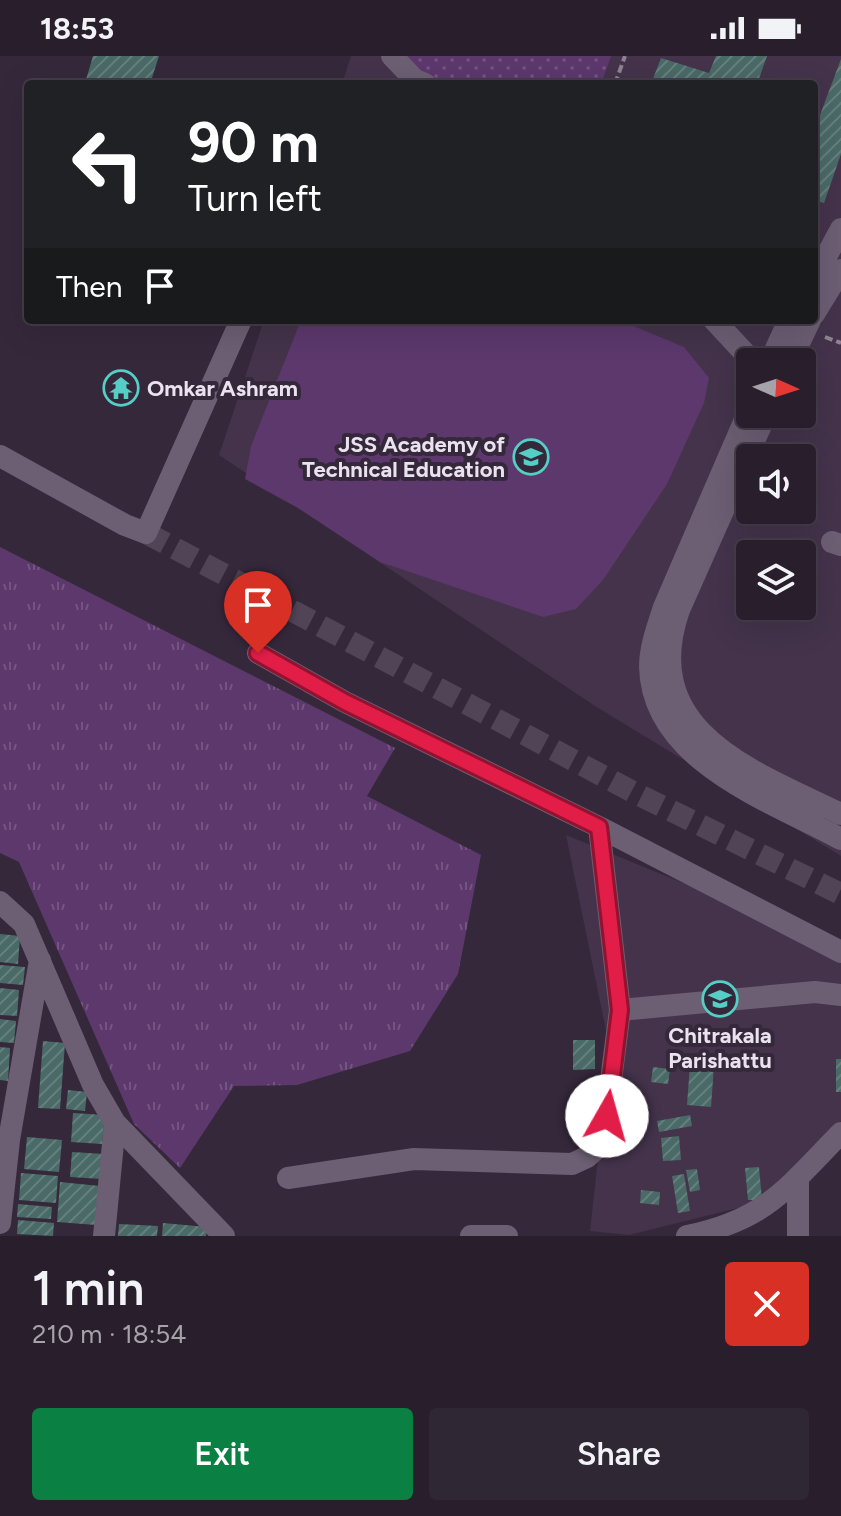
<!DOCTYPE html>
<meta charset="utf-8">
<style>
:root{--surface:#281e2c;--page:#302734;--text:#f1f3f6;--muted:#a5a2a9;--line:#443c48;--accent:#0b8043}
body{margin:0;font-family:Figtree,sans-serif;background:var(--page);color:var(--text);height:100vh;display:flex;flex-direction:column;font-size:30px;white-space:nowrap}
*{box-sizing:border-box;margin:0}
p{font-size:26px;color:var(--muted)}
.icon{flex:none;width:44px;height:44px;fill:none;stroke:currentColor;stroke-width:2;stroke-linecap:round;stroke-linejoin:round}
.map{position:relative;height:1180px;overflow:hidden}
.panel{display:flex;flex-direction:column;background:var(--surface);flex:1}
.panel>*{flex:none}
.hud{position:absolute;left:24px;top:24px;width:794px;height:244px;border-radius:8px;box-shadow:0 8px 32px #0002,0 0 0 2px var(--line);background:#202124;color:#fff;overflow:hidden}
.needle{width:52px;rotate:93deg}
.tools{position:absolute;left:736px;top:292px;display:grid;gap:16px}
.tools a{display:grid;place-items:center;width:80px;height:80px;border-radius:8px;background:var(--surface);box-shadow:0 8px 32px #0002,0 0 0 2px var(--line);font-size:40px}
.pin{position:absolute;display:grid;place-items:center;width:68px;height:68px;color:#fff;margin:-82px -34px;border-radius:50% 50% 50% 0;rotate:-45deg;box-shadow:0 0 8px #0007}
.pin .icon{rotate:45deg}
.me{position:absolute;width:88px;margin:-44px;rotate:7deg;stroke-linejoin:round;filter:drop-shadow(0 0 6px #0008)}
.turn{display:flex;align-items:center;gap:28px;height:168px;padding:0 32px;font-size:36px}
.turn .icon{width:104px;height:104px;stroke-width:2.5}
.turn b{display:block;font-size:56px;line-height:68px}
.then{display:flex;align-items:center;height:76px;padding:0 32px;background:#0003;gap:16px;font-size:30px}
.round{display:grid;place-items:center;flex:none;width:84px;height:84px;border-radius:8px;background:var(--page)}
.head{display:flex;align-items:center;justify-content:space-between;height:136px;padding:0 32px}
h1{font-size:48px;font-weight:600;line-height:60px}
.cta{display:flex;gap:16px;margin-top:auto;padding:16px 32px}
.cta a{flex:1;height:92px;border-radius:8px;background:var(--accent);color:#fff;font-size:32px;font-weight:600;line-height:92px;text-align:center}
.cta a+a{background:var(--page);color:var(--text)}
.status{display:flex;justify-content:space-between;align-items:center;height:56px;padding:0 40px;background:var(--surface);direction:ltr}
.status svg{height:22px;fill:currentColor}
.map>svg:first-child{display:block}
.built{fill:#44334b;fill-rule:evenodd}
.grass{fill:url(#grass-tufts)}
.park{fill:url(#park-dots)}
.pitch{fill:#5c386d}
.building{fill:url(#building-hatch)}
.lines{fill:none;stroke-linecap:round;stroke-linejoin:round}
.minor-tunnel{stroke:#504456;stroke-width:22;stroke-dasharray:22 11;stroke-linecap:butt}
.path{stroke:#8e8393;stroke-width:4;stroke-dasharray:8 4;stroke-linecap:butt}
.minor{stroke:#6c5e73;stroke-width:22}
.route-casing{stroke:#92132f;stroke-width:20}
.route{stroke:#e11d48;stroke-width:14}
.labels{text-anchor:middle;stroke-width:8;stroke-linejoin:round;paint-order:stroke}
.poi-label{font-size:22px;font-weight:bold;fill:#eae2ee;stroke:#35283b;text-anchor:start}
</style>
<div class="status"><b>18:53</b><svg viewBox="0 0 49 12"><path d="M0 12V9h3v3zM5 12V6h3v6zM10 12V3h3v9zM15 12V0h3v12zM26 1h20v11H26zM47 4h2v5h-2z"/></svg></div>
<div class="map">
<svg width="841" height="1180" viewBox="0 0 841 1180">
<defs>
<pattern id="grass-tufts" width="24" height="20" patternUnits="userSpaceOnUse" patternTransform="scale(2)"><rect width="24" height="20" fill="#5c386d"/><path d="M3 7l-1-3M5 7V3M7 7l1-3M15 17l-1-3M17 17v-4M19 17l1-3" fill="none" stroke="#745482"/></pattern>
<pattern id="park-dots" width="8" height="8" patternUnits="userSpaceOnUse" patternTransform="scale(2)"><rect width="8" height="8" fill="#5c386d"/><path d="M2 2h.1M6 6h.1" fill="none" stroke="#745482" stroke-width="1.8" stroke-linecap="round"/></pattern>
<pattern id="building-hatch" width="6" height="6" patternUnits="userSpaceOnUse" patternTransform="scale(2)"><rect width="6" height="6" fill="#4a6a67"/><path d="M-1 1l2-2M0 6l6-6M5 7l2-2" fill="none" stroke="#647f7d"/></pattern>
</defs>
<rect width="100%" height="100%" fill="#35283b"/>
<path class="built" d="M351,0H841V800L595,650L219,399L264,264H814V28H342ZM750,306H802V358H750ZM750,402H802V454H750ZM750,498H802V550H750Z
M566,779L841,892V1065L766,1145L629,1179L590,1175L610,994Z"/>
<path class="grass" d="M0,491L395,692L367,740L481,799L458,918L410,995L297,1029L234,1030L180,1112L134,1068L19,806L0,797Z"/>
<path class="park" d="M404,0H611L601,28H450L419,17Z"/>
<path class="pitch" d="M301,264H619L684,291L709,322L704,347L667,428L603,524L576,553L543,561L380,506L298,452L245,423L251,390Z"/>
<path class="building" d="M93,0H159L150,28H89L85,27Z
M716,0H767L757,28H651L661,2L709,17Z
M841,3V98L824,147L814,144V75Z
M0,878L20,880L18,908L0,906Z
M0,909L25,911L23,929L0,927Z
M0,932L19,934L17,960L0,959Z
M0,963L16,965L14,987L0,986Z
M573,984H595V1013L573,1014Z
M43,985L65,987L60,1053L38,1052Z
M0,991L10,992L8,1025L0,1024Z
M836,1003H841V1036H836Z
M690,1008L714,1010L711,1051L687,1049Z
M653,1011L670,1013L668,1028L651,1026Z
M68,1034L87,1036L85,1055L66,1053Z
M73,1057L105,1059L102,1088L71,1086Z
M690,1059L692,1070L659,1076L657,1065Z
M679,1080L681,1104L663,1105L661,1082Z
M27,1081L62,1084L59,1116L24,1113Z
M72,1096L105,1098L102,1123L70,1121Z
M759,1111L762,1144H748L745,1112Z
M697,1113L700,1134L690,1136L686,1114Z
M21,1117L58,1120L56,1147L19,1144Z
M684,1118L690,1155L678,1157L672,1120Z
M60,1126L100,1130L96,1169L57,1166Z
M641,1134L660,1136L659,1149L640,1147Z
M18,1148L52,1151L51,1163L17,1161Z
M18,1164L54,1167L53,1180L17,1178Z
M163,1167L207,1171L206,1180H162Z
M119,1168L158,1170L157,1180H118Z"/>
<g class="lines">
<path class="minor-tunnel" d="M146,477L635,737L841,838"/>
<path class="path" d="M615,28L625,0
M825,281L841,287"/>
<path class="minor" d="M392,0L415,24L425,28
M814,223L841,173
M814,258L841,214
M714,264L753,306
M770,306L789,264
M790,306L810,264
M750,352L664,551C658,570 650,590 650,611C652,705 771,745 841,783
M766,358L679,554C637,676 753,715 841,758
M0,400L125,469L146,477L241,264
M832,486L841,489
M258,597L345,646L599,771
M0,846L24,868L93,1029L115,1067L224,1180
M620,954L815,936L841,939
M798,1121V1180
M288,1122L414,1103L572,1108L587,1101L603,1087L620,954L599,771L841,896
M0,1167L9,1084L40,904
M104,1180L115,1067
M471,1180H507
M687,1180C766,1164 787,1132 841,1077"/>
</g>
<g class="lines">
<defs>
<path id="route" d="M258,597L345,646L599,771L620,954L607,1060"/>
</defs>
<use href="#route" class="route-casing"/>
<use href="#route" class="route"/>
</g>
<defs>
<symbol id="temple-ring" viewBox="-11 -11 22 22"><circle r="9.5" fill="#35283b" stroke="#55cec6" stroke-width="1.5"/><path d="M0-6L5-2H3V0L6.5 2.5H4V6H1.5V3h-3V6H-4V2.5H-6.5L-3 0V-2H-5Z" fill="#55cec6"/></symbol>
<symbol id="university-ring" viewBox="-11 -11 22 22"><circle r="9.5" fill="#35283b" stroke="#55cec6" stroke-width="1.5"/><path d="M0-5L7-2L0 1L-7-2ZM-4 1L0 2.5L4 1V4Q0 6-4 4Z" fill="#55cec6"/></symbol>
</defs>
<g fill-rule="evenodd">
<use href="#temple-ring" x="101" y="312" width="40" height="40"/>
<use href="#university-ring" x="511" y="381" width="40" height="40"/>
<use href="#university-ring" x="700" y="923" width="40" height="40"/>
</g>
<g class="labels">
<g class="poi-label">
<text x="147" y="340">Omkar Ashram</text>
<text x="505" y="396" text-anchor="end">JSS Academy of<tspan x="505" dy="25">Technical Education</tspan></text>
<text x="720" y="987" text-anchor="middle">Chitrakala<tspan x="720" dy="25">Parishattu</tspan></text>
</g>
</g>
</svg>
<div class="tools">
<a><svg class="needle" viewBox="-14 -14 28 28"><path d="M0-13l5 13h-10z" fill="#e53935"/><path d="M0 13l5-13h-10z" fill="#a5a2a9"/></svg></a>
<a><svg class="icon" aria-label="sound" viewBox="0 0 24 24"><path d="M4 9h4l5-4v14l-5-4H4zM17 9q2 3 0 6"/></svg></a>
<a><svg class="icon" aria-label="layers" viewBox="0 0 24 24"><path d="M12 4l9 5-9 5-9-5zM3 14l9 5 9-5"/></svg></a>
</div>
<div class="pin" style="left:258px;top:597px;background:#d93025"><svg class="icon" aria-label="arrive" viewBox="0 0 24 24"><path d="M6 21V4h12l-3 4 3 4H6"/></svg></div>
<svg class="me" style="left:607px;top:1060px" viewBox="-20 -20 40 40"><circle r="19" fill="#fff"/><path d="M0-13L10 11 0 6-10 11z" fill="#e11d48"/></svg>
<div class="hud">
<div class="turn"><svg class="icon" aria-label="left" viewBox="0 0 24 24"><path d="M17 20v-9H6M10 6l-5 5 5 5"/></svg><div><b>90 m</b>Turn left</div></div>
<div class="then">Then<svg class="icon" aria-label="arrive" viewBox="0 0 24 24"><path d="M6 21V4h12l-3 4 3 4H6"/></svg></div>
</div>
</div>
<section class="panel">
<div class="head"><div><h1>1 min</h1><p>210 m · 18:54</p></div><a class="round" style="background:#d93025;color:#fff"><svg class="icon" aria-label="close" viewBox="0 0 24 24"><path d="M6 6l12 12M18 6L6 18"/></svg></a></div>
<div class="cta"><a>Exit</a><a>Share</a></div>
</section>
